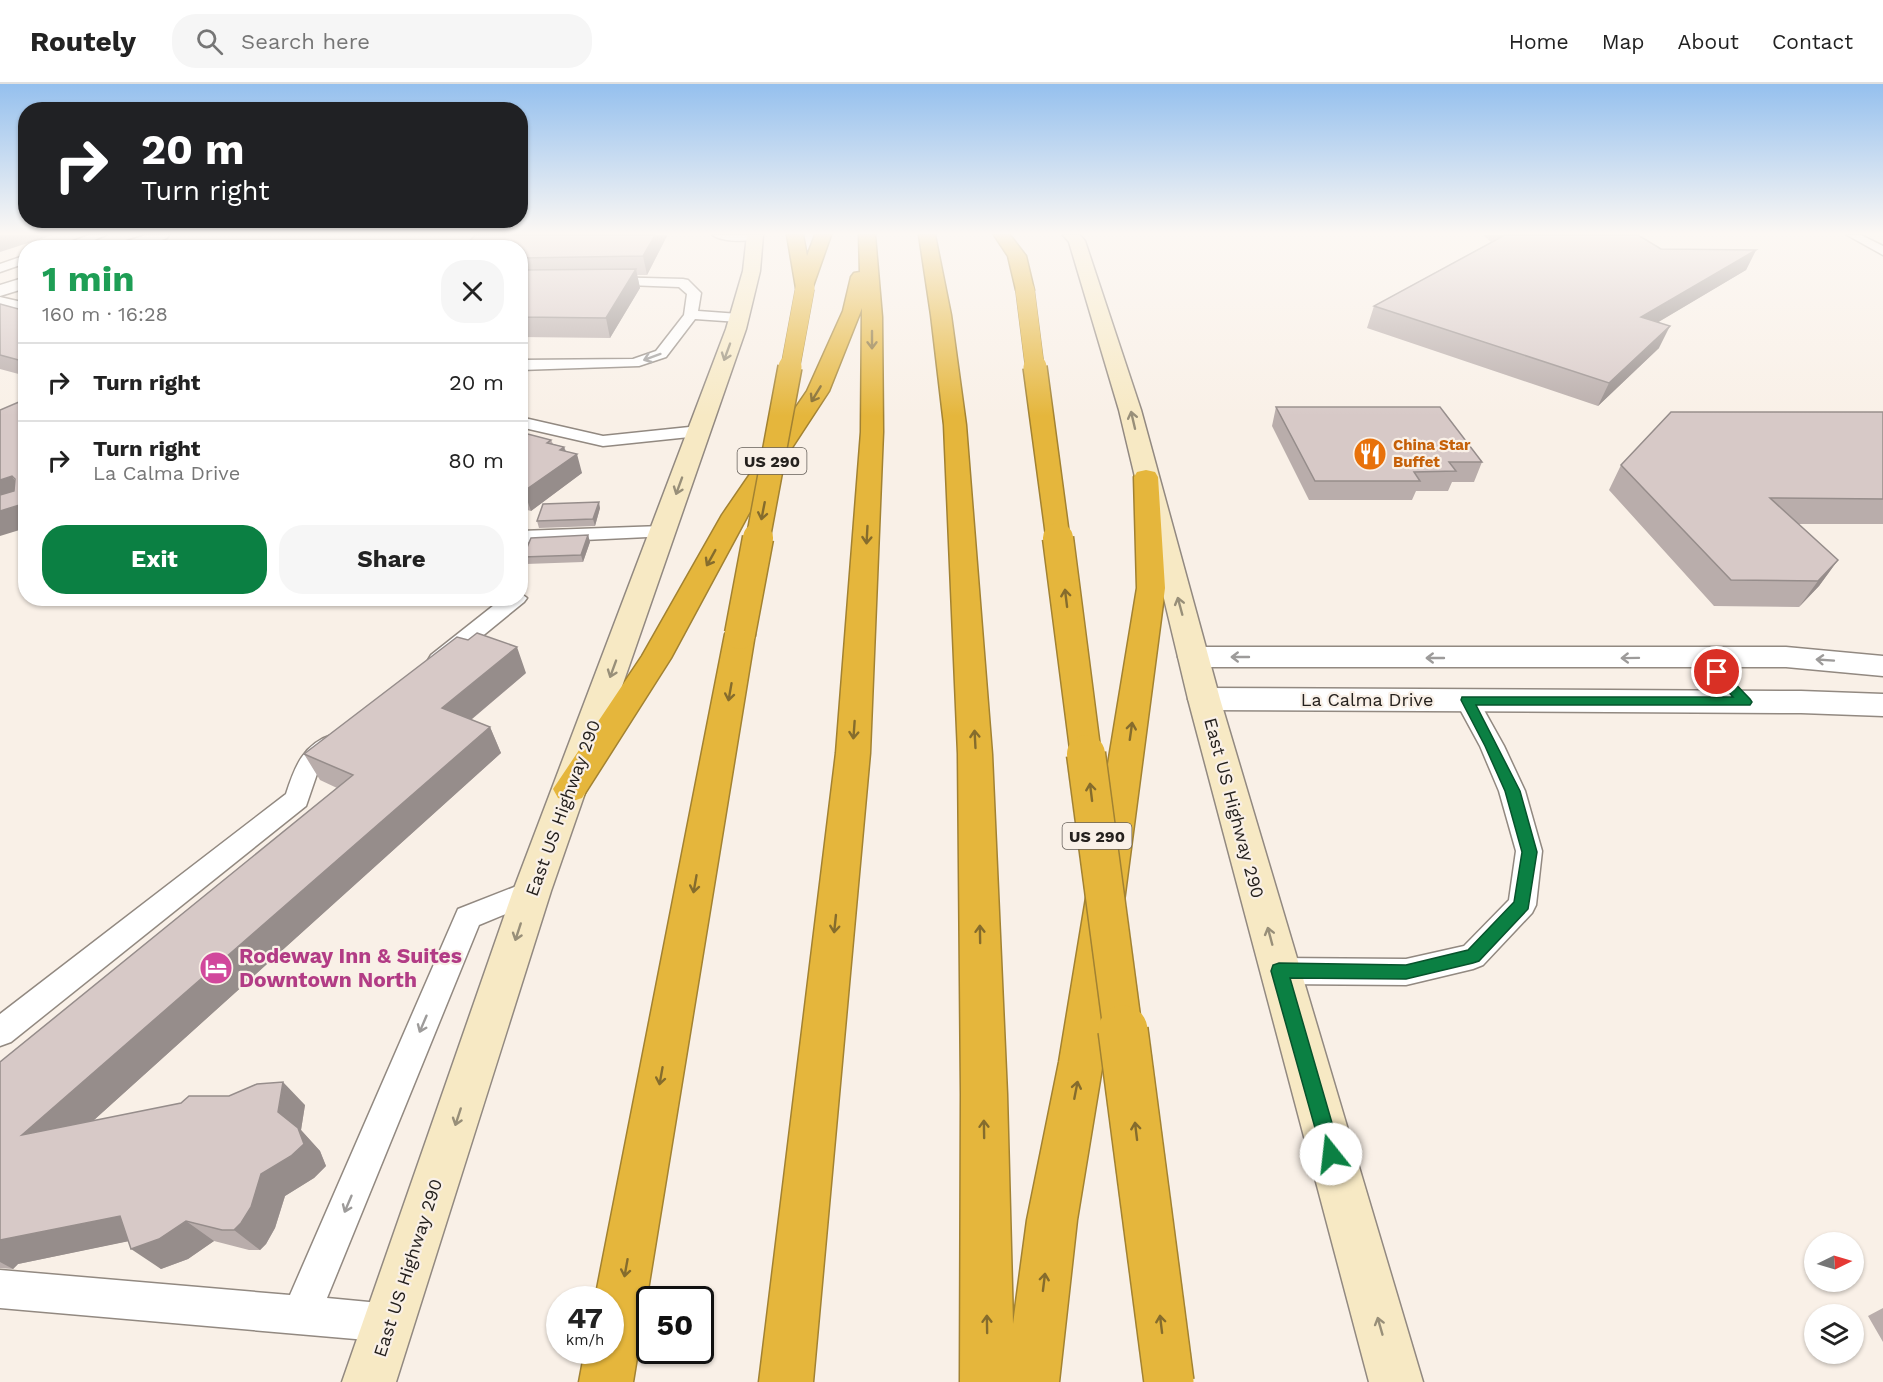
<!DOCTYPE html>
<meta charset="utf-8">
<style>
:root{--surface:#fff;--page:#f6f6f6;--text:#222;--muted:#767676;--line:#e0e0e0;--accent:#0b8043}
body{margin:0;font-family:"Work Sans",sans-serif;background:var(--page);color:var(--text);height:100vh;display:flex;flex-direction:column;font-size:22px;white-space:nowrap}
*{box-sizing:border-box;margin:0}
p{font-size:20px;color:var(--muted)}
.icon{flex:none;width:33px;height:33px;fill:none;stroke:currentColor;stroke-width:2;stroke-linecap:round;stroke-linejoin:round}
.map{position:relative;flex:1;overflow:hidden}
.panel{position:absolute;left:18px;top:156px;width:510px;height:366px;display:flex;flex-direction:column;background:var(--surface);border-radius:24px;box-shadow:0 2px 4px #0004}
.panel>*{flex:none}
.guide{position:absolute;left:18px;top:18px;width:510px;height:126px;border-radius:24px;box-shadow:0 2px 4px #0004;background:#202124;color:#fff;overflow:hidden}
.needle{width:39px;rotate:85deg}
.fabs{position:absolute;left:1804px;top:1148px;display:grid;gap:12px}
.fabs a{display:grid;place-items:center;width:60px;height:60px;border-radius:50%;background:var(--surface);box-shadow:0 2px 4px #0004;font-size:30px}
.speed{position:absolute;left:546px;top:1202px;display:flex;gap:12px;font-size:30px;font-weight:700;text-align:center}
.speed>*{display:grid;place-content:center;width:78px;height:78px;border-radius:50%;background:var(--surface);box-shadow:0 2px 4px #0004;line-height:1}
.speed small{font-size:15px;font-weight:400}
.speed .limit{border:3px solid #111;border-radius:9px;background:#fff;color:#111}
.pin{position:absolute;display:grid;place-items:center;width:51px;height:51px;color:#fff;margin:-26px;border:3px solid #fff;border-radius:50%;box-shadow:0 2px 6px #0007}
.me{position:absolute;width:66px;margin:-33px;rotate:344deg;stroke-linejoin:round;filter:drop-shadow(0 0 4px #0008)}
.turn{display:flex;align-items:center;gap:21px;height:126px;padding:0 24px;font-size:27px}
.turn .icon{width:78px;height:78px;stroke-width:2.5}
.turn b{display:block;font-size:42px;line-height:51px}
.round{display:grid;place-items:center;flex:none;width:63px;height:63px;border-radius:24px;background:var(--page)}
.headline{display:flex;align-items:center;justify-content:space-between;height:102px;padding:0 24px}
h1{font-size:36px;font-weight:700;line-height:45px;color:#1e9e55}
.action{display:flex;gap:12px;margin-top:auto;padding:12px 24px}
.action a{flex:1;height:69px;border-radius:24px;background:var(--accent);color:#fff;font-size:24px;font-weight:700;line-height:69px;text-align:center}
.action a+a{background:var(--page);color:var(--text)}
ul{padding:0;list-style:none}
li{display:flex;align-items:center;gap:18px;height:78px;padding:0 24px;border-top:2px solid var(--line)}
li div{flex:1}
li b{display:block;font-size:22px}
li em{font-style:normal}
header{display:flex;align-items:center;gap:36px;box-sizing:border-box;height:84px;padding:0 30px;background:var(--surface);border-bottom:2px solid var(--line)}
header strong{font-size:28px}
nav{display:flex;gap:33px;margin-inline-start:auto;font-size:21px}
.search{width:420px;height:54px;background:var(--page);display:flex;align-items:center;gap:15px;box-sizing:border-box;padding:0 21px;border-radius:24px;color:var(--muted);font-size:22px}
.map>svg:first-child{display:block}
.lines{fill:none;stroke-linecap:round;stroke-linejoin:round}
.service-casing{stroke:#928981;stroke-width:3}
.minor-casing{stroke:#928981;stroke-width:3}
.secondary-casing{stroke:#928981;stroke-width:3}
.motorway-casing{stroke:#a28232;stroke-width:3}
.service{fill:#fff;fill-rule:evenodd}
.minor{fill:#fff;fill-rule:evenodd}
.secondary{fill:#f7e9c4;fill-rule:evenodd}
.motorway{fill:#e5b63c;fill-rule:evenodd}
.motorway-bridge-far4-casing{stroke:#a28232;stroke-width:20;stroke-linecap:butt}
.motorway-bridge-far3-casing{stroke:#a28232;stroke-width:26;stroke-linecap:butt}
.motorway-bridge-far2-casing{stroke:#a28232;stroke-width:33;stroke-linecap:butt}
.motorway-bridge-far1-casing{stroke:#a28232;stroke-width:41;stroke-linecap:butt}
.motorway-bridge-casing{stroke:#a28232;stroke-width:52;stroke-linecap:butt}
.motorway-bridge-far4{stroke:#e5b63c;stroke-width:19}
.motorway-bridge-far3{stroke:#e5b63c;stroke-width:23}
.motorway-bridge-far2{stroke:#e5b63c;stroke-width:30}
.motorway-bridge-far1{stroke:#e5b63c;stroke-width:38}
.motorway-bridge{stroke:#e5b63c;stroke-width:49}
.wall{fill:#b9adab}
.shaded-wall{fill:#968d8b}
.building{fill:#d7c9c7;stroke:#968d8b;stroke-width:1.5}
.oneway{stroke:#856c2d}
.oneway2{stroke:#988f79}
.oneway3{stroke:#9d9b9a}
.route{fill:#0b8043;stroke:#07532c;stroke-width:1.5}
.labels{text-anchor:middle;stroke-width:4.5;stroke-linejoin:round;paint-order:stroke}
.far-food-label{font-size:15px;font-weight:bold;fill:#c56008;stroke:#f9f0e7;text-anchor:start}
.shield{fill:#f9f0e7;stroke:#655f5a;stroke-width:1.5}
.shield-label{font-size:16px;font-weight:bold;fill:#25211e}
.street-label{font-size:18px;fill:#25211e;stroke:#f9f0e7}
.near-hotel-label{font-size:21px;font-weight:bold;fill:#b23c85;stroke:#f9f0e7;text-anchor:start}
</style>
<header>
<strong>Routely</strong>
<div class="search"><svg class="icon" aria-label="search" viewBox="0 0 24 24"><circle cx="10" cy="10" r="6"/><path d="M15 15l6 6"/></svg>Search here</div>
<nav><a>Home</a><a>Map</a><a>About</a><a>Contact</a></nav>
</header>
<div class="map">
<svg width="1883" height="1298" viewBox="0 0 1883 1298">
<rect width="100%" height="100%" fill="#f9f0e7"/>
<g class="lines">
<defs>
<path id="service" d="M89,151H106L75,164H55Z
M713,151H760L761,152C753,159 721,158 713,151Z
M1847,151H1861L1883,162V171Z
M26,171V179L0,188V180Z
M607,193L683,195L688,196L701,209L698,227L739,230L746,234L739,238L695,235L666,273L639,282L520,286V276L633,275L656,267L684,231L687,210L679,203L602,200L600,197Z
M0,213L26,219V227L0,221Z
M520,333L603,352L699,342L707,347L699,352L603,362L520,343Z
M662,442L669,444L672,448L669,452L520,459V447Z
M520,509L527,514L524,518L447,581L439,583L431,581L428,576L431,571L503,514H520Z
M1467,608L1475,610L1504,662L1525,707L1542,767L1536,821L1532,829L1483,881L1473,885L1406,901L1279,900L1268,896L1264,887L1268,878L1279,874L1406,875L1464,862L1509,816L1516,767L1499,707L1480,662L1455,616L1459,610Z
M334,650L343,653L346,659L343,665L319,684L306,722L11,958L0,962V930L286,710C295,682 303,660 334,650Z
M532,796L542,799L546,807L542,815L479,841L327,1214L390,1220L404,1225L409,1239L404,1253L390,1258L0,1224V1186L290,1211L458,825Z"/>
<path id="minor" d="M146,151H169L167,154L141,164H116L118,160Z
M26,193V204L0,212V201Z
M1193,563H1786L1883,572V592L1786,583H1193L1182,580L1178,573L1182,566Z
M1204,604L1801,607L1883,610V632L1801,629L1204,626L1193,623L1188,615L1193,607Z"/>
<path id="secondary" d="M747,151H763L760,187L746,245L551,807L396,1298H342L513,807L726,245L743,187Z
M1063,151H1080L1085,157L1141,326L1220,615L1423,1298H1369L1188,615L1119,326L1069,158Z"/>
<path id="motorway" d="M787,151H803L807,172L815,151H831L811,208H799L796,204Z
M859,151H875L882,233L883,348L870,669L813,1298H759L836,669L861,348L862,224L829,307L748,431L671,574L582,714L570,718L558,714L553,705L642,572L722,431L807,307L843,227L851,193L854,189L860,188Z
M919,151H935L951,231L966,341L992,670L1007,1010L1013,1240L1027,1136L1059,978L1137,504L1134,393L1137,388L1146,386L1155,388L1158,393L1165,504L1103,978L1077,1136L1059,1298H960L961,1010L958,670L944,341L931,231Z
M994,151H1010L1026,172L1034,206L1031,210H1019L1016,206L1008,172Z
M740,541L750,543L755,550L633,1298H579L585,1266H610V1215H595L725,550L730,543Z"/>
</defs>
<use href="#service" class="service-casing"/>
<use href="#minor" class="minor-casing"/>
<use href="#secondary" class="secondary-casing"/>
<use href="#motorway" class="motorway-casing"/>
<use href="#service" class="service"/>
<use href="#minor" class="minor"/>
<use href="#secondary" class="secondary"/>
<use href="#motorway" class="motorway"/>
<defs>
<path id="motorway-bridge-far4" d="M1025,206L1035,285
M790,285L805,204"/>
<path id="motorway-bridge-far3" d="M1035,283L1058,455
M758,455L790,283"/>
<path id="motorway-bridge-far2" d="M1058,454L1086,672
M740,550L758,454"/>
<path id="motorway-bridge-far1" d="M1086,670L1123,948"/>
<path id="motorway-bridge" d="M1123,946L1169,1298"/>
</defs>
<use href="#motorway-bridge-far4" class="motorway-bridge-far4-casing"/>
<use href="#motorway-bridge-far3" class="motorway-bridge-far3-casing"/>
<use href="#motorway-bridge-far2" class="motorway-bridge-far2-casing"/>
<use href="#motorway-bridge-far1" class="motorway-bridge-far1-casing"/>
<use href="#motorway-bridge" class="motorway-bridge-casing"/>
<use href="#motorway-bridge-far4" class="motorway-bridge-far4"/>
<use href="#motorway-bridge-far3" class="motorway-bridge-far3"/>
<use href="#motorway-bridge-far2" class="motorway-bridge-far2"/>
<use href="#motorway-bridge-far1" class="motorway-bridge-far1"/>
<use href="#motorway-bridge" class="motorway-bridge"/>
</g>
<path class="wall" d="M475,151H667V152L647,191H637L640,204L610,254L520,253V164Z
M1483,151H1638L1661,165L1756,166L1746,186L1658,238L1659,264L1598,322L1367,244L1374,222L1491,158Z
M0,220L26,227V292L0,285Z
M1276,323L1482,378L1474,398H1452L1448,407H1416L1412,416H1309L1272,342Z
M1883,328V440H1798L1838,476L1819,502L1799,523L1714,522L1609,406L1621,381Z
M520,348L551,356L553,360L564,363L566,367L582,389L531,427L520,424Z
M600,424L595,442L539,444L537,437Z
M588,451L590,458L583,478L526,480L523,473Z
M526,589L471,636L490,643L501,669L94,1036L305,1021L301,1046L320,1067L326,1082L314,1094L285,1112L275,1144L266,1160L260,1166H249L214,1157L188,1175L161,1185L128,1157L18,1180L13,1185L0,1184V978L337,704L320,696L304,670Z
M1883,1224V1258L1868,1232Z"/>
<path class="shaded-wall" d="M0,151H53L0,168Z
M655,151H667V152L647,191L643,172Z
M1756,166L1746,186L1630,255L1641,233Z
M636,185L640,204L610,254L606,234Z
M1670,242L1659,264L1598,322L1609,299Z
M564,363L568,376L577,370L582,389L531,427L524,407L560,366Z
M12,392L25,412L0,419V396Z
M599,418L600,424L595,442L593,435Z
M26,419V444L0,452V427Z
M588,451L590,458L583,478L581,471Z
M1838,476L1819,502L1799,523L1818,497Z
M517,563L526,589L454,650L442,624Z
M490,643L501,669L53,1073L22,1051Z
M283,998L305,1021L301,1046L320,1067L326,1082L314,1094L285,1112L275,1144L266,1160L260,1166L234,1146L278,1028Z
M120,1132L149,1153L18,1180L13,1185L0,1178V1156Z
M186,1137L214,1157L188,1175L161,1185L131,1165Z"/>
<path class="building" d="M475,151H655L643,172L520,174V164H463Z
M1505,151H1638L1661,165L1756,166L1641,233L1670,242L1609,299L1374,222Z
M636,185L606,234L520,233V186Z
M0,220L26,227V278L0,271Z
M26,315V419L0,427V411L14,407L15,395L12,392L0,396V326Z
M1276,323H1440L1482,378H1449L1456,387L1414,388L1420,397H1315Z
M1671,328H1883V415L1770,414L1838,476L1818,497L1731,496L1621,381Z
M520,348L551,356L547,359L564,363L560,366L577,370L524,407L520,406Z
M599,418L593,435L537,437L543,420Z
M588,451L581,471L523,473L531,454Z
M477,549L517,563L442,624L490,643L22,1051L181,1019L189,1012H229L257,1000L283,998L278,1028L298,1044L304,1060L291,1072L261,1090L251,1123L241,1139L234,1146H222L186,1137L159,1155L131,1165L120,1132L0,1156V978L353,691L304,670L457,553L468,556Z"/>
<defs><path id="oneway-shaft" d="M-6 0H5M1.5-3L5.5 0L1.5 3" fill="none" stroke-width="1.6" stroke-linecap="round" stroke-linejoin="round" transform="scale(1.5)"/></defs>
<g class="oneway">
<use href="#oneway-shaft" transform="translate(872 256) rotate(90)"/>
<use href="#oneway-shaft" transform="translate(816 310) rotate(121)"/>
<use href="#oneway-shaft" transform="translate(763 427) rotate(101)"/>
<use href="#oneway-shaft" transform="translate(867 451) rotate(93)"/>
<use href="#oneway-shaft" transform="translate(711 474) rotate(119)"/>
<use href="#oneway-shaft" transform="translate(1066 514) rotate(-97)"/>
<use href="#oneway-shaft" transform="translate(730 608) rotate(100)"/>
<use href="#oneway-shaft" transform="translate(854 646) rotate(94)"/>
<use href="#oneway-shaft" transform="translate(1131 647) rotate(-82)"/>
<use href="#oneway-shaft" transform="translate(975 655) rotate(-93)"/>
<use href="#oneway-shaft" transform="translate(1091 708) rotate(-97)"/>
<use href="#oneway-shaft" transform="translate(695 800) rotate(100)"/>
<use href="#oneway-shaft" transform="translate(835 840) rotate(96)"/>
<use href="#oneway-shaft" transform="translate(980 850) rotate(-91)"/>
<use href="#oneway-shaft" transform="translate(661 992) rotate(100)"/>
<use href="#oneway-shaft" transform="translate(1076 1006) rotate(-79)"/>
<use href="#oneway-shaft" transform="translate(984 1045) rotate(-91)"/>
<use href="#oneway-shaft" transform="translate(1136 1047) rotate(-97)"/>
<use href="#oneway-shaft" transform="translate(626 1184) rotate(100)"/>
<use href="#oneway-shaft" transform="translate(1044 1198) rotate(-83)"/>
<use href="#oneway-shaft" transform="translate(987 1240) rotate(-91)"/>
<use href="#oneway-shaft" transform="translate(1161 1240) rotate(-97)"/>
</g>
<g class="oneway2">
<use href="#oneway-shaft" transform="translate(727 268) rotate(110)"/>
<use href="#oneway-shaft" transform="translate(1133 336) rotate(-103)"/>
<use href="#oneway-shaft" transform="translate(679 402) rotate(110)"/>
<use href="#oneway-shaft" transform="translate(1180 522) rotate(-105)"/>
<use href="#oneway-shaft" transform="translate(613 585) rotate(110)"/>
<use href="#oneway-shaft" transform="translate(518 848) rotate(108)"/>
<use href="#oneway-shaft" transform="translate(1270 852) rotate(-105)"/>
<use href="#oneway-shaft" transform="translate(458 1033) rotate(108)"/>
<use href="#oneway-shaft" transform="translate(1380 1242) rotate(-106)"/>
</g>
<g class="oneway3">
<use href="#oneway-shaft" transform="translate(652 273) rotate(160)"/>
<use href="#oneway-shaft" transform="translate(1240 573) rotate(-180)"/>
<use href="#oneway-shaft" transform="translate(1435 574) rotate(-180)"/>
<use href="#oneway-shaft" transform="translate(1630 574) rotate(179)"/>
<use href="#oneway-shaft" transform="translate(1825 576) rotate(-176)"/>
<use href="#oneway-shaft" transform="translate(423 940) rotate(113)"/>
<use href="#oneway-shaft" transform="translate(348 1120) rotate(113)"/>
</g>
<linearGradient id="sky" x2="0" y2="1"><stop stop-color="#95c0ee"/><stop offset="0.45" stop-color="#fcf8f4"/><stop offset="1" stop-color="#fcf8f4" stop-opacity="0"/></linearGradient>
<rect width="1883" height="332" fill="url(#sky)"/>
<path class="route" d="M1717,584L1721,585L1750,615L1752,618L1750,621H1476L1520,707L1537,768L1528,825L1479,877L1473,879L1406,895L1290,894L1341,1070L1338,1076L1331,1079L1324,1076L1271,887L1273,881L1279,879L1406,881L1468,866L1514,818L1522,768L1505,707L1485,662L1461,616L1462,613H1733L1710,588Z"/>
<defs>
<symbol id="restaurant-disc" viewBox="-11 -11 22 22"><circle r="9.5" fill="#e8710a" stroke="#f9f0e7"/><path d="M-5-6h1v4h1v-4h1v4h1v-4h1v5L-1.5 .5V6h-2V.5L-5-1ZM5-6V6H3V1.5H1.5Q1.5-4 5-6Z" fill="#fff"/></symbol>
<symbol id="hotel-disc" viewBox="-11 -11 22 22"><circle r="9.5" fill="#d1479c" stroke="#f9f0e7"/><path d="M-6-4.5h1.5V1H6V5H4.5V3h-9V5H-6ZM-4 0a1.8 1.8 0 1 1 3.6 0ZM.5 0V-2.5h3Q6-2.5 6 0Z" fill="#fff"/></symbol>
</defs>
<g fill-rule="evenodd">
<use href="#restaurant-disc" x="1351" y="351" width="38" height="38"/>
<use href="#hotel-disc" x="197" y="865" width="38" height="38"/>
</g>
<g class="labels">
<g class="far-food-label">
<text x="1393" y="366">China Star<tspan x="1393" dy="17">Buffet</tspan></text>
</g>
<g class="shield">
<rect x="737.5" y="364" width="69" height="26" rx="4.5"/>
<rect x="1062.5" y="739" width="69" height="26" rx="4.5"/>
</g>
<g class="shield-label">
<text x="772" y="383">US 290</text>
<text x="1097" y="758">US 290</text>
</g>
<g class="street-label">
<text x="1367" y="622">La Calma Drive</text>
<text transform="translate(563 724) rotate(-70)" y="6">East US Highway 290</text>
<text transform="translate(1234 724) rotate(75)" y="6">East US Highway 290</text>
<text transform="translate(408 1184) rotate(-72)" y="6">East US Highway 290</text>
</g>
<g class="near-hotel-label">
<text x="239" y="879">Rodeway Inn &amp; Suites<tspan x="239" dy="24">Downtown North</tspan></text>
</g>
</g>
</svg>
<div class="fabs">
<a><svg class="needle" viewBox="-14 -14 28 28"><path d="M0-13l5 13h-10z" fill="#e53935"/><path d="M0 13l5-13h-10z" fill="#767676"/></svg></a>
<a><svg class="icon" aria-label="layers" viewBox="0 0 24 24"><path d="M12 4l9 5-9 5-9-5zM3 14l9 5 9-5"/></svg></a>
</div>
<div class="speed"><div>47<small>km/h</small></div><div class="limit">50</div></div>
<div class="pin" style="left:1717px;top:588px;background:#d93025"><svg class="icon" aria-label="arrive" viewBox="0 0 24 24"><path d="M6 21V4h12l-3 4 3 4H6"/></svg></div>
<svg class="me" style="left:1331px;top:1070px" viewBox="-20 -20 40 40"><circle r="19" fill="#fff"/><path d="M0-13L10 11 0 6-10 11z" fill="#0b8043"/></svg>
<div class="guide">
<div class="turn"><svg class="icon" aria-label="right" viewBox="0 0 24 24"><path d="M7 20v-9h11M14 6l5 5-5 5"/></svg><div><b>20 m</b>Turn right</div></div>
</div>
<section class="panel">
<div class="headline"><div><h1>1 min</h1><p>160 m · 16:28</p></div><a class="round"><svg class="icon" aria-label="close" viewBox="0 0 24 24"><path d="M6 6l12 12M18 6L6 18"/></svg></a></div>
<ul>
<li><svg class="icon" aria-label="right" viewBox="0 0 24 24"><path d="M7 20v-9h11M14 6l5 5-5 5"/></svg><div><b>Turn right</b></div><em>20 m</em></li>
<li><svg class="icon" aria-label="right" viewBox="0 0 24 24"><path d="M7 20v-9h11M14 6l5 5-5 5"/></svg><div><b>Turn right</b><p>La Calma Drive</p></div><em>80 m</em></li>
</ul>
<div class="action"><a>Exit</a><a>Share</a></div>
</section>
</div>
